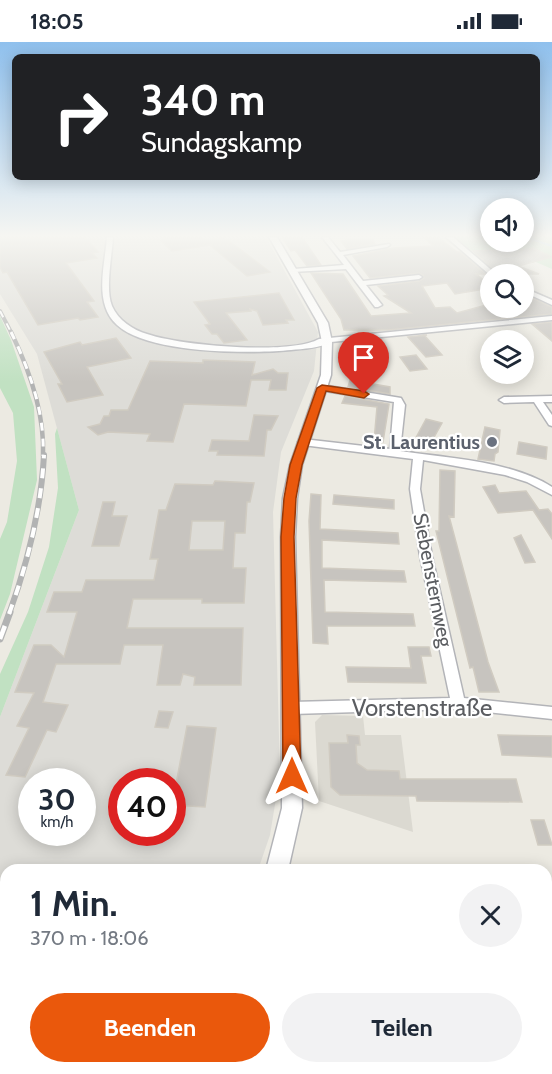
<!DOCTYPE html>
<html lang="de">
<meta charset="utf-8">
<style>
:root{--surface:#fff;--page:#f2f2f3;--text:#1f2937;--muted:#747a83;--accent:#ea580c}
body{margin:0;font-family:Cabin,sans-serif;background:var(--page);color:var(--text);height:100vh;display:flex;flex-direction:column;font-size:22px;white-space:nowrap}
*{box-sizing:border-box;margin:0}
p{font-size:20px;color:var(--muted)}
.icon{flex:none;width:33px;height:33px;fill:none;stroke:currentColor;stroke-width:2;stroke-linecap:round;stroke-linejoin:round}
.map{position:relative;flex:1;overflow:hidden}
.details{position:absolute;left:0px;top:822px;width:552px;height:210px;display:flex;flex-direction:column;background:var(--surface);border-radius:18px 18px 0 0;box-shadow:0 3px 15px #0003}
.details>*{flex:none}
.guide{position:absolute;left:12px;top:12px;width:528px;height:126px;border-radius:9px;box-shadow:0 3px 15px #0003;background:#202124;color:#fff;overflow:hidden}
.tools{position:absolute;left:480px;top:156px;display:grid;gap:12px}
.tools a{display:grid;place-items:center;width:54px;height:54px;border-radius:50%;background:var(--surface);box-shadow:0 3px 15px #0003;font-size:30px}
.speed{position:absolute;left:18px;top:726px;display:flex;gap:12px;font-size:30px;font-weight:700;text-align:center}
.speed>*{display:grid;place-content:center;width:78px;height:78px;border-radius:50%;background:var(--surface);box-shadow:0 3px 15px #0003;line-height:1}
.speed small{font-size:15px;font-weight:400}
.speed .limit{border:9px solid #d22;background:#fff;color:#111}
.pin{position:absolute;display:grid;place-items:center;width:51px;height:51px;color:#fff;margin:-62px -26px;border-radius:50% 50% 50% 0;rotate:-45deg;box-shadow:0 0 6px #0007}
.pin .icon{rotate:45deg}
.me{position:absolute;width:66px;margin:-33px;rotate:0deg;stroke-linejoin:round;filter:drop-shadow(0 0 4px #0008)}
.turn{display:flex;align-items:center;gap:21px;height:126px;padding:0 30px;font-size:27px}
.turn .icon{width:78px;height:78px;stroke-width:2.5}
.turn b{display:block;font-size:42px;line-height:51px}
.round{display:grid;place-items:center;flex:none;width:63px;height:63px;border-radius:32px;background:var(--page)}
.headline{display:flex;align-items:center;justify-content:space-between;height:102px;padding:0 30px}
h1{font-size:36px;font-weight:700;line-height:45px}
.action{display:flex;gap:12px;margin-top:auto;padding:12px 30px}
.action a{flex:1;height:69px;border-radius:36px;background:var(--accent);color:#fff;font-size:24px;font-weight:700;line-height:69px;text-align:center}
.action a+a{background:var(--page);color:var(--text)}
.status{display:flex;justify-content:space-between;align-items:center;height:42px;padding:0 30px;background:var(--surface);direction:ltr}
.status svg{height:16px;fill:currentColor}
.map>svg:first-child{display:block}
.industrial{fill:#dddcd7;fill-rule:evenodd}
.education{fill:#dbd9d1}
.green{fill:#c1e1c2}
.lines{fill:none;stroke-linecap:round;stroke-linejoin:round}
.stream{stroke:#a9d3f5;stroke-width:2}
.building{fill:#c7c4bf;stroke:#d0cbc1;stroke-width:1.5;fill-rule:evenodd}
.minor-casing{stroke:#b3b4b8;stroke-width:3}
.tertiary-casing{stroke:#b3b4b8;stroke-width:3}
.minor{fill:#fff;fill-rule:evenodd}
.tertiary{fill:#fff;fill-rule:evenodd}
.rail-far3-casing{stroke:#b2b3b3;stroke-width:4}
.rail-far2-casing{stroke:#b2b3b3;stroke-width:4.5}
.rail-far1-casing{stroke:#b2b3b3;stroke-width:6}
.rail-casing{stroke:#b2b3b3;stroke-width:7}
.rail-far3{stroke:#fff;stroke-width:2;stroke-dasharray:7;stroke-linecap:butt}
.rail-far2{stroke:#fff;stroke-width:3;stroke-dasharray:8;stroke-linecap:butt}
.rail-far1{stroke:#fff;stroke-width:4;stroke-dasharray:10;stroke-linecap:butt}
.rail{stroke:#fff;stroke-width:4.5;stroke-dasharray:14;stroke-linecap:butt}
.route{fill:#ea580c;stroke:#983908;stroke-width:1.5}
.worship-dot{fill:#6b7280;stroke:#fff;stroke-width:2}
.labels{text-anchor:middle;stroke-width:4.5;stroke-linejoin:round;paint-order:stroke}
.worship-label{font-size:20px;font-weight:bold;fill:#5b616d;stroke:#fff;text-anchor:end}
.street-label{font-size:20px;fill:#5b5d61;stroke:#fff}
.near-street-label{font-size:24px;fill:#5b5d61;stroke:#fff}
</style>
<div class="status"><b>18:05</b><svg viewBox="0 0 49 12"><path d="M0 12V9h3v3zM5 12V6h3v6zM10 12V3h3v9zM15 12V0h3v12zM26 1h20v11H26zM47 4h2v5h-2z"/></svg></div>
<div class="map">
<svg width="552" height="1032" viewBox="0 0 552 1032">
<rect width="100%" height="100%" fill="#eceae2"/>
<path class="industrial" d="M0,195H266L318,290L314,329L281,410L273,470L280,732L270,793L258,828H6V1026H183L180,1032H0V675L79,468L37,312L0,252ZM32,740H82V790H32ZM122,740H172V790H122Z"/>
<path class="education" d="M322,673L363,674L365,693H401L413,790L319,759L315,680Z"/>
<path class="green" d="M455,195H490V200H524V195H552V227L506,207L472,209Z
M0,274L11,298L34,365L37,438L10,552L0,578V497L7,480L17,419L13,371L0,346Z
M57,386L79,468L0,675V632L28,570L49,505L58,446L55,392Z"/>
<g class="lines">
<path class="stream" d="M526,195L552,204"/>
</g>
<path class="building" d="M85,195L98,210L92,211L97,216L66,221L94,259L87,260L98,275L80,278L78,276L38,283L7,230L3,231L0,225V196Z
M161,195H202L205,198L224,195L270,230L247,234L210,203L172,209L161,199L165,198Z
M282,195H302L321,223L307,224L295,208L291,209Z
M424,195H438L457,210H460L486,232H476L490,243V246L455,252L447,241L422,244L435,266L450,265L457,271L490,262V266H524V252L552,265V272L388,288H344L341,277L311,231L343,232L371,274L411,271L384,254L388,253L378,244L419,239L424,236L423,233L419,231L370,236L353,214L394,206L433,204Z
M364,197H372L375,202L347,207L341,199Z
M533,206L552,215L518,224L539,232H498L473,209L498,208L505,210Z
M279,251L294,278H286L288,281L263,283L257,269L250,267L251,269L226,271L247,298L224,301L217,292H212L205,283L210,282L194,260Z
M552,280V299L532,282Z
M424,293L442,313L426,315L408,295L427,293Z
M116,296L131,316L87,325L103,353L67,360L58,342H62L44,310L80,300L82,303Z
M371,312L379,323L363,325L355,313Z
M416,313L427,327L410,329L400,315Z
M203,318L255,320L252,333L273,327L278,331H288L286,348H269L271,338H251L246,364L184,362L173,400L147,399L150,392L108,390L98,393L88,385L100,382L104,374H109L111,368H128L150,319L203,321Z
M350,338L390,345V352L348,345Z
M345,354L389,362L383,400L374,399L377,365L342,361Z
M254,373L278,374L271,388H267L264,414L217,413L218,409H209L212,398L249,399Z
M426,377L442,381L428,406L412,403Z
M485,385L500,388L498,410L495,412L494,419L478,417Z
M519,400L547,405L546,417L517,412Z
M440,428L455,429L454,475L449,474L488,620L499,650H479L473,625L470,626L436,489H439Z
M215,439L254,441L250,460H247L245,491H235L233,526H246L244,561H202V557H133L127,586H243L241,643H194L195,635L183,632L180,643H157L163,603H124L120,622H56L43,660L68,663L56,690L47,688L25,735L6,733L29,686L17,684L34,651L15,650L34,603H51L64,615L77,570H47L54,550H82L86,538H154L158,517H150L159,468H166L175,442L213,443ZM192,479H225L223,508H189Z
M495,443L499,451L526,449L539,468L548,467L552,472V497L533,468L498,471L483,445Z
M311,452L321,453L320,487L398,491L399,502L322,498V526L404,529L406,540L324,538L325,570L413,572L415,584H327L328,602L313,601L309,479Z
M334,453L394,458V467L333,462Z
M103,460H115L112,474H127L119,504H92Z
M521,493L535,520L525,521L514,496Z
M408,605H429L431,614H421L426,641L348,640L346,625L411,626Z
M159,669L173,670L168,686L155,685Z
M187,684L216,686L205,765L172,763Z
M347,693L359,694L360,703H356L357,721L367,728L399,729L400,737H516L522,760L417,759L416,754L340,753L331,745L329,701H348Z
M498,693L552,694V715L502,713Z
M531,778H544L552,803H538Z"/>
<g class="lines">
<defs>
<path id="minor" d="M107,195H113C112,214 105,247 112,264C118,278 133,288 147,292C182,304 290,313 319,297L552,274V278L331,300C320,306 303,307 291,308C250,312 148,312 117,283C93,261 105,223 107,195Z
M322,195H328L340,210L389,202L390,203L387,205L343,213L363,239L419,233L422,235L419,237L366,243L382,263L378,265H375L346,227L292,230V228L294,227L344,223Z
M446,195H453L496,232L490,233Z
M524,246L552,258V263L524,250Z
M322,343L401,356L405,363L400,409C447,416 512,419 552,445V453L527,440L505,433L423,418L420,447L432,514L464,656L552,665V677L458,667L292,672L287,670L285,666L287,662L292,660L450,656L420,514L410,447L413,417L303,403L298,400L303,397L390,407L394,360L319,348V344Z
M552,354V360H543L552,373V384L549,383L534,360L504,361L499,358L504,355Z
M408,1026H430L428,1032H406Z"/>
<path id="tertiary" d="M269,195H277L328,281L332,300L331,333L302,423L297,456L295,495L302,766L288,828H266L282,766L281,495L283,456L290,423L321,333L322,300L318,281Z
M546,1016L552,1018V1032H527L525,1026H546Z
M199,1026H225L223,1032H197Z"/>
</defs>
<use href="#minor" class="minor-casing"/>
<use href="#tertiary" class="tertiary-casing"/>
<use href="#minor" class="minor"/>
<use href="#tertiary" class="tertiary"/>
<defs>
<path id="rail-far3" d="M0,269L12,292"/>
<path id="rail-far2" d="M11,290C30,329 45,371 43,414"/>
<path id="rail-far1" d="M9,572C28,520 41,468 44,413"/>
<path id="rail" d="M0,597L10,570"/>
</defs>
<use href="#rail-far3" class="rail-far3-casing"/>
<use href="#rail-far2" class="rail-far2-casing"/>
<use href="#rail-far1" class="rail-far1-casing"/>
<use href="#rail" class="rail-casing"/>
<use href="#rail-far3" class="rail-far3"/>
<use href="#rail-far2" class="rail-far2"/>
<use href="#rail-far1" class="rail-far1"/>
<use href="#rail" class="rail"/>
</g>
<linearGradient id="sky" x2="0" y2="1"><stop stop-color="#8fc0ed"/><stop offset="0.57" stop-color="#f6f6f2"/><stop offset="1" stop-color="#f6f6f2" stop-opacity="0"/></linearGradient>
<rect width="552" height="340" fill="url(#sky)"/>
<path class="route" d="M322,343L364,349L369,352L364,356L326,349L302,423L296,456L294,495L301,734L298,739L292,741L286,739L283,734L281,495L284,456L290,423L317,346Z"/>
<circle class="worship-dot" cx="492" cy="400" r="6"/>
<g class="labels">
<g class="worship-label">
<text x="480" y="407">St. Laurentius</text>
</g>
<g class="street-label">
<text transform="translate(433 538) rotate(79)" y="7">Siebensternweg</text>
</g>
<g class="near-street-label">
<text x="422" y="674">Vorstenstraße</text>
</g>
</g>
</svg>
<div class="tools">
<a><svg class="icon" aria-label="sound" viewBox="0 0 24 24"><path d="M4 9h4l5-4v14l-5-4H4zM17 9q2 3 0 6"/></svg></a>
<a><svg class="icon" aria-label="search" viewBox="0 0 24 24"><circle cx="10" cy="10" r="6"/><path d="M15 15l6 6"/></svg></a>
<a><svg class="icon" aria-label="layers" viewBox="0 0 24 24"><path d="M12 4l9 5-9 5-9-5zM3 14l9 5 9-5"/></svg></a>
</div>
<div class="speed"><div>30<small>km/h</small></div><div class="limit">40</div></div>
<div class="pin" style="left:364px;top:352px;background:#d93025"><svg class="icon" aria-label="arrive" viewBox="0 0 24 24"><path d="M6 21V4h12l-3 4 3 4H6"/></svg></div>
<svg class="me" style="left:292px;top:734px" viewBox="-20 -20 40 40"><path d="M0-17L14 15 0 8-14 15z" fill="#ea580c" stroke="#fff" stroke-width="4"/></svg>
<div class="guide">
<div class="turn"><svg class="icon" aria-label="right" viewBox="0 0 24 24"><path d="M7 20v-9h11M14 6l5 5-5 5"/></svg><div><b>340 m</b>Sundagskamp</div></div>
</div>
<section class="details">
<div class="headline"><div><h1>1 Min.</h1><p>370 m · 18:06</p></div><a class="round"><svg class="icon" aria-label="close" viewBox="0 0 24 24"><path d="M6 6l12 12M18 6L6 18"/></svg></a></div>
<div class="action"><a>Beenden</a><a>Teilen</a></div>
</section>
</div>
